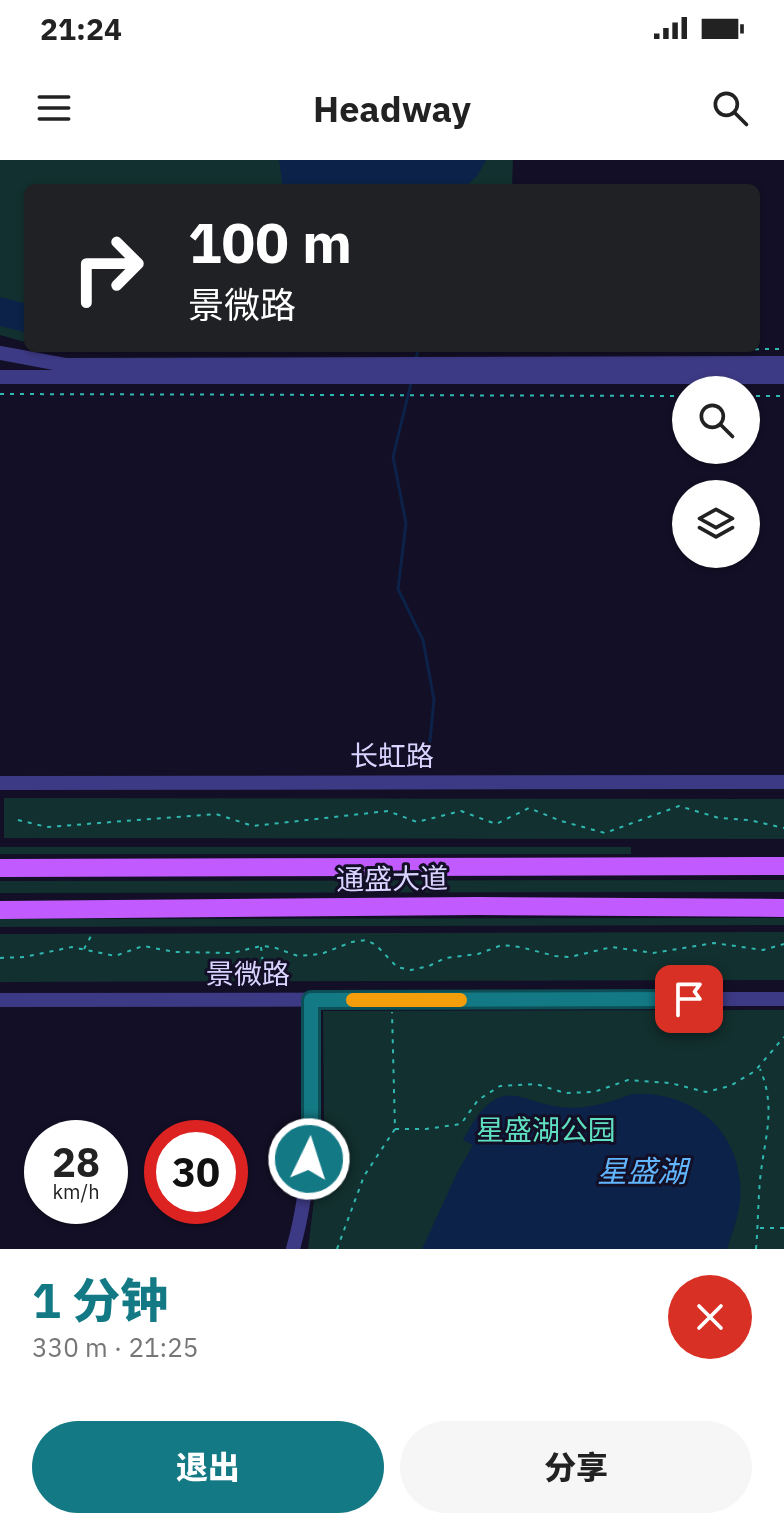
<!DOCTYPE html>
<html lang="zh">
<meta charset="utf-8">
<style>
:root{--surface:#fff;--page:#f6f6f6;--text:#222;--muted:#767676;--accent:#137a85}
body{margin:0;font-family:"IBM Plex Sans","Noto Sans SC",sans-serif;background:var(--page);color:var(--text);height:100vh;display:flex;flex-direction:column;font-size:30px;white-space:nowrap}
*{box-sizing:border-box;margin:0}
p{font-size:26px;color:var(--muted)}
.icon{flex:none;width:44px;height:44px;fill:none;stroke:currentColor;stroke-width:2;stroke-linecap:round;stroke-linejoin:round}
.map{position:relative;height:1089px;overflow:hidden}
.sheet{display:flex;flex-direction:column;background:var(--surface);flex:1}
.sheet>*{flex:none}
.hud{position:absolute;left:24px;top:24px;width:736px;height:168px;border-radius:12px;box-shadow:0 2px 6px #0004;background:#202124;color:#fff;overflow:hidden}
.controls{position:absolute;left:672px;top:216px;display:grid;gap:16px}
.controls a{display:grid;place-items:center;width:88px;height:88px;border-radius:50%;background:var(--surface);box-shadow:0 2px 6px #0004;font-size:40px}
.speed{position:absolute;left:24px;top:960px;display:flex;gap:16px;font-size:40px;font-weight:700;text-align:center}
.speed>*{display:grid;place-content:center;width:104px;height:104px;border-radius:50%;background:var(--surface);box-shadow:0 2px 6px #0004;line-height:1}
.speed small{font-size:20px;font-weight:400}
.speed .limit{border:12px solid #d22;background:#fff;color:#111}
.pin{position:absolute;display:grid;place-items:center;width:68px;height:68px;color:#fff;margin:-34px;border-radius:16px;box-shadow:0 4px 12px #0006}
.me{position:absolute;width:88px;margin:-44px;rotate:4deg;stroke-linejoin:round;filter:drop-shadow(0 0 6px #0008)}
.turn{display:flex;align-items:center;gap:28px;height:168px;padding:0 32px;font-size:36px}
.turn .icon{width:104px;height:104px;stroke-width:2.5}
.turn b{display:block;font-size:56px;line-height:68px}
.round{display:grid;place-items:center;flex:none;width:84px;height:84px;border-radius:42px;background:var(--page)}
.overview{display:flex;align-items:center;justify-content:space-between;height:136px;padding:0 32px}
h1{font-size:48px;font-weight:800;line-height:60px;color:var(--accent)}
.action{display:flex;gap:16px;margin-top:auto;padding:16px 32px}
.action a{flex:1;height:92px;border-radius:48px;background:var(--accent);color:#fff;font-size:32px;font-weight:800;line-height:92px;text-align:center}
.action a+a{background:var(--page);color:var(--text)}
.status{display:flex;justify-content:space-between;align-items:center;height:56px;padding:0 40px;background:var(--surface);direction:ltr}
.status svg{height:22px;fill:currentColor}
header{display:flex;justify-content:space-between;align-items:center;height:104px;padding:0 32px;background:var(--surface);font-size:36px;font-weight:800}
.map>svg:first-child{display:block}
.green{fill:#12302f}
.water{fill:#0c2248}
.lines{fill:none;stroke-linecap:round;stroke-linejoin:round}
.stream{stroke:#0c2248;stroke-width:3}
.path{stroke:#2fb8b0;stroke-width:2;stroke-dasharray:4 6;stroke-linecap:butt}
.minor{stroke:#3d3a85;stroke-width:14}
.major{stroke:#c25bff;stroke-width:18}
.route-casing{stroke:#0c4f56;stroke-width:20}
.route{stroke:#137a85;stroke-width:14}
.slow{stroke:#f59e0b;stroke-width:14}
.labels{text-anchor:middle;stroke-width:6;stroke-linejoin:round;paint-order:stroke}
.street-label{font-size:28px;fill:#d9d4ff;stroke:#130f26}
.park-label{font-size:28px;fill:#5fe0c0;stroke:#130f26}
.water-label{font-size:30px;font-style:italic;fill:#62b6ff;stroke:#130f26}
</style>
<div class="status"><b>21:24</b><svg viewBox="0 0 49 12"><path d="M0 12V9h3v3zM5 12V6h3v6zM10 12V3h3v9zM15 12V0h3v12zM26 1h20v11H26zM47 4h2v5h-2z"/></svg></div>
<header><svg class="icon" aria-label="menu" viewBox="0 0 24 24"><path d="M4 6h16M4 12h16M4 18h16"/></svg>Headway<svg class="icon" aria-label="search" viewBox="0 0 24 24"><circle cx="10" cy="10" r="6"/><path d="M15 15l6 6"/></svg></header>
<div class="map">
<svg width="784" height="1089" viewBox="0 0 784 1089">
<rect width="100%" height="100%" fill="#130f26"/>
<path class="green" d="M0,0H513L512,28H28V183L0,175Z
M4,638L784,639V679L4,678Z
M0,687H631V694H0Z
M784,720V732L0,733V721Z
M784,758V765L0,767V759Z
M784,772V820L0,822V774Z
M784,850V1089H308L324,958L323,851Z"/>
<path class="water" d="M279,0H486L477,16L464,28H283Z
M0,137L28,144V173L0,166Z
M632,934C686,931 735,963 740,1022C743,1045 734,1068 727,1089H422L457,1013L473,985L463,980C475,959 489,931 517,936C530,939 541,944 554,946C582,951 605,944 632,934Z"/>
<g class="lines">
<path class="stream" d="M416,200L418,188
M411,223L393,297L406,363L398,429L423,480L434,540L429,591"/>
<path class="path" d="M49,188L363,191
M585,190L784,189
M0,234L686,236
M746,236H784
M18,660L47,667L216,654L253,666L388,651L417,662L461,651L496,664L529,648L561,661L605,673L679,646L719,658L749,660L784,668
M261,787L265,819
M84,789L91,776
M0,798L24,797L72,787L115,796L143,786L175,792L232,793L261,786L273,787L298,796L321,794L352,782L366,780L376,785L397,807L411,810L429,806L445,798L478,794L502,785L520,787L555,796L570,797L612,787L653,793L714,783L763,790L784,784
M395,969H426L461,964L478,940L500,926L536,924L565,933L594,932L628,920L670,923L706,932L730,926L755,911L784,877
M760,1068H784
M337,1089L364,1016L395,969L392,852
M756,1089C758,1066 758,1043 760,1020C764,979 777,949 760,909"/>
<path class="minor" d="M0,193L65,205L784,203
M0,217H784
M0,623L784,622
M0,840L784,839
M293,1089C316,1008 311,923 311,840"/>
<path class="major" d="M0,708L784,706
M0,750L478,746L784,748"/>
</g>
<g class="lines">
<defs>
<path id="route" d="M309,999L311,971V840L689,839"/>
</defs>
<use href="#route" class="route-casing"/>
<use href="#route" class="route"/>
<path class="slow" d="M353,840H460"/>
</g>
<g class="labels">
<g class="street-label">
<text x="392" y="606">长虹路</text>
<text transform="translate(392 719) rotate(-1)" y="10">通盛大道</text>
<text x="248" y="824">景微路</text>
</g>
<g class="park-label">
<text x="546" y="980">星盛湖公园</text>
</g>
<g class="water-label">
<text x="642" y="1022">星盛湖</text>
</g>
</g>
</svg>
<div class="controls">
<a><svg class="icon" aria-label="search" viewBox="0 0 24 24"><circle cx="10" cy="10" r="6"/><path d="M15 15l6 6"/></svg></a>
<a><svg class="icon" aria-label="layers" viewBox="0 0 24 24"><path d="M12 4l9 5-9 5-9-5zM3 14l9 5 9-5"/></svg></a>
</div>
<div class="speed"><div>28<small>km/h</small></div><div class="limit">30</div></div>
<div class="pin" style="left:689px;top:839px;background:#d93025"><svg class="icon" aria-label="arrive" viewBox="0 0 24 24"><path d="M6 21V4h12l-3 4 3 4H6"/></svg></div>
<svg class="me" style="left:309px;top:999px" viewBox="-20 -20 40 40"><circle r="17" fill="#137a85" stroke="#fff" stroke-width="3"/><path d="M0-11L8 9 0 5-8 9z" fill="#fff"/></svg>
<div class="hud">
<div class="turn"><svg class="icon" aria-label="right" viewBox="0 0 24 24"><path d="M7 20v-9h11M14 6l5 5-5 5"/></svg><div><b>100 m</b>景微路</div></div>
</div>
</div>
<section class="sheet">
<div class="overview"><div><h1>1 分钟</h1><p>330 m · 21:25</p></div><a class="round" style="background:#d93025;color:#fff"><svg class="icon" aria-label="close" viewBox="0 0 24 24"><path d="M6 6l12 12M18 6L6 18"/></svg></a></div>
<div class="action"><a>退出</a><a>分享</a></div>
</section>
